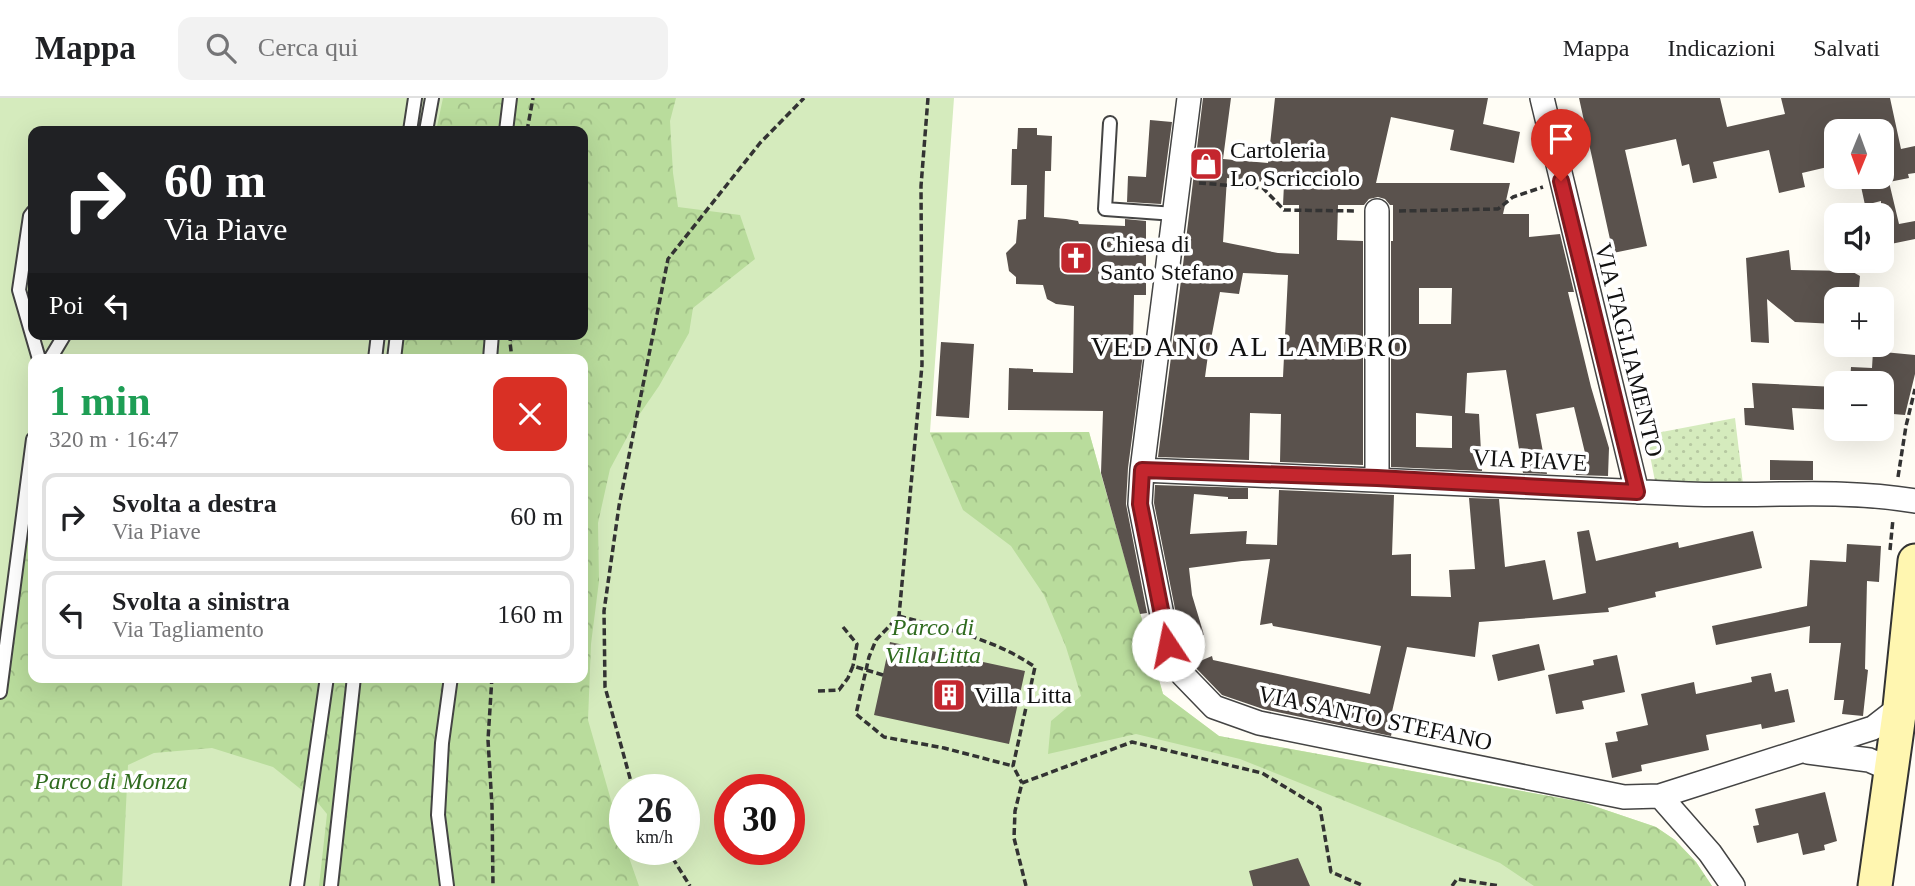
<!DOCTYPE html>
<html lang="it">
<meta charset="utf-8">
<style>
:root{--surface:#fff;--page:#f2f2f2;--text:#202124;--muted:#757577;--line:#e0e0e0}
body{margin:0;font-family:Georgia,serif;background:var(--page);color:var(--text);height:100vh;display:flex;flex-direction:column;font-size:26px;white-space:nowrap}
*{box-sizing:border-box;margin:0}
p{font-size:23px;color:var(--muted)}
.icon{flex:none;width:38px;height:38px;fill:none;stroke:currentColor;stroke-width:2;stroke-linecap:round;stroke-linejoin:round}
.map{position:relative;flex:1;overflow:hidden}
.sheet{position:absolute;left:28px;top:256px;width:560px;height:329px;display:flex;flex-direction:column;background:var(--surface);border-radius:14px;box-shadow:0 7px 28px #0002}
.sheet>*{flex:none}
.top-card{position:absolute;left:28px;top:28px;width:560px;height:214px;border-radius:14px;box-shadow:0 7px 28px #0002;background:#202124;color:#fff;overflow:hidden}
.needle{width:46px;rotate:181deg}
.tools{position:absolute;left:1824px;top:21px;display:grid;gap:14px}
.tools a{display:grid;place-items:center;width:70px;height:70px;border-radius:14px;background:var(--surface);box-shadow:0 7px 28px #0002;font-size:35px}
.speed{position:absolute;left:609px;top:676px;display:flex;gap:14px;font-size:35px;font-weight:700;text-align:center}
.speed>*{display:grid;place-content:center;width:91px;height:91px;border-radius:50%;background:var(--surface);box-shadow:0 7px 28px #0002;line-height:1}
.speed small{font-size:18px;font-weight:400}
.speed .limit{border:10px solid #d22;background:#fff;color:#111}
.pin{position:absolute;display:grid;place-items:center;width:60px;height:60px;color:#fff;margin:-72px -30px;border-radius:50% 50% 50% 0;rotate:-45deg;box-shadow:0 0 7px #0007}
.pin .icon{rotate:45deg}
.me{position:absolute;width:77px;margin:-38px;rotate:349deg;stroke-linejoin:round;filter:drop-shadow(0 0 5px #0008)}
.turn{display:flex;align-items:center;gap:24px;height:147px;padding:0 21px;font-size:32px}
.turn .icon{width:91px;height:91px;stroke-width:2.5}
.turn b{display:block;font-size:49px;line-height:60px}
.then{display:flex;align-items:center;height:66px;padding:0 21px;background:#0003;gap:14px;font-size:26px}
.round{display:grid;place-items:center;flex:none;width:74px;height:74px;border-radius:14px;background:var(--page)}
.head{display:flex;align-items:center;justify-content:space-between;height:119px;padding:0 21px}
h1{font-size:42px;font-weight:600;line-height:52px;color:#1e9e55}
ul{padding:0;list-style:none}
li{display:flex;align-items:center;gap:21px;height:88px;margin:0 14px 10px;padding:0 7px;border:4px solid var(--line);border-radius:14px}
li div{flex:1}
li b{display:block;font-size:26px}
li em{font-style:normal}
header{display:flex;align-items:center;gap:42px;box-sizing:border-box;height:98px;padding:0 35px;background:var(--surface);border-bottom:2px solid var(--line)}
header strong{font-size:33px}
nav{display:flex;gap:38px;margin-inline-start:auto;font-size:24px}
.search{width:490px;height:63px;background:var(--page);display:flex;align-items:center;gap:18px;box-sizing:border-box;padding:0 24px;border-radius:14px;color:var(--muted);font-size:26px}
.map>svg:first-child{display:block}
.grass{fill:#d5ebbd;fill-rule:evenodd}
.forest{fill:url(#forest-crowns)}
.garden{fill:url(#garden-dots)}
.building{fill:#5a524d;fill-rule:evenodd}
.lines{fill:none;stroke-linecap:round;stroke-linejoin:round}
.service-casing{stroke:#444;stroke-width:16}
.minor-casing{stroke:#444;stroke-width:26}
.secondary-casing{stroke:#333;stroke-width:37}
.path{stroke:#333;stroke-width:3.5;stroke-dasharray:7 3.5;stroke-linecap:butt}
.service{stroke:#fff;stroke-width:12}
.minor{stroke:#fff;stroke-width:23}
.secondary{stroke:#fff6b0;stroke-width:33}
.route-casing{stroke:#7f191e;stroke-width:18}
.route{stroke:#c4262e;stroke-width:12}
.labels{text-anchor:middle;stroke-width:7;stroke-linejoin:round;paint-order:stroke}
.poi-label{font-size:24px;fill:#111;stroke:#fff;text-anchor:start}
.street-label{font-size:24px;fill:#111;stroke:#fff}
.park-label{font-size:24px;font-style:italic;fill:#2f6b1f;stroke:#fff}
.quarter-label{font-size:28px;letter-spacing:2px;fill:#111;stroke:#fff}
</style>
<header>
<strong>Mappa</strong>
<div class="search"><svg class="icon" aria-label="search" viewBox="0 0 24 24"><circle cx="10" cy="10" r="6"/><path d="M15 15l6 6"/></svg>Cerca qui</div>
<nav><a>Mappa</a><a>Indicazioni</a><a>Salvati</a></nav>
</header>
<div class="map">
<svg width="1915" height="788" viewBox="0 0 1915 788">
<defs>
<pattern id="forest-crowns" width="20" height="18" patternUnits="userSpaceOnUse" patternTransform="scale(1.75)"><rect width="20" height="18" fill="#b9dc9c"/><path d="M2 6a3 3 0 1 1 6 0M12 15a3 3 0 1 1 6 0" fill="none" stroke="#9ebc85"/></pattern>
<pattern id="garden-dots" width="8" height="8" patternUnits="userSpaceOnUse" patternTransform="scale(1.75)"><rect width="8" height="8" fill="#d5ebbd"/><path d="M2 2h.1M6 6h.1" fill="none" stroke="#b6c8a1" stroke-width="1.8" stroke-linecap="round"/></pattern>
</defs>
<rect width="100%" height="100%" fill="#fffdf5"/>
<path class="grass" d="M0,0H954L930,334H1089L1163,596L1219,638L1582,704L1656,729L1675,742L1696,764L1712,788H0ZM33,33H583V236H33ZM33,261H583V579H33ZM625,691H684V751H625ZM730,691H789V751H730Z"/>
<path class="forest" d="M443,0H676L670,23L673,75L678,109L740,117L755,161L693,210L689,235L659,288L639,317L610,371L598,425L599,483L591,546L588,622L625,751H626L639,788H319L327,716L318,705L273,669L212,650L154,655L128,667L122,788H0V594L23,422L33,398V579H583V261H386L391,236H583V33H436Z
M1089,334L1163,596L1219,638L1582,704L1656,729L1675,742L1696,764L1712,788H1534L1500,765L1240,661L1136,636L1048,656L1051,623L1081,598L1066,549L1044,497L1011,448L963,412L930,335Z"/>
<path class="garden" d="M1735,320L1743,386L1655,383L1646,337Z"/>
<path class="building" d="M1203,0H1231L1223,61L1268,65L1275,0H1488L1483,26L1520,34L1514,65L1450,52L1454,32L1391,19L1376,85H1510L1503,116H1529V139L1560,136L1574,194H1568L1591,289L1609,350L1608,378L1576,377L1575,357L1586,359L1574,309L1536,316L1547,376L1523,375L1506,272L1467,275L1465,315L1479,316L1482,373L1391,369V143H1393V107H1390L1385,101L1378,99L1369,101L1364,107H1338L1337,142L1363,143V367L1280,364L1281,316L1250,315L1249,362L1158,359L1183,167ZM1227,80L1284,86L1283,107H1299V156L1278,155L1223,144ZM1243,175L1288,177L1283,279H1205L1208,257L1220,194L1239,196ZM1419,190H1452L1451,226H1419ZM1416,315L1452,318V350L1416,349Z
M1579,0H1720L1727,29L1785,16L1781,0H1890L1901,51L1915,48V75L1908,76L1909,80L1889,84L1899,126L1915,123V141L1881,148V103L1865,107L1859,79H1881V33H1836V67L1802,75L1805,89L1779,95L1769,52L1713,64L1717,80L1693,85L1689,66L1682,68L1676,41L1625,52L1647,148L1613,155Z
M1150,22L1172,24L1161,106L1127,104L1128,78L1146,79Z
M1018,30H1037V37L1052,38L1051,73H1045L1044,119L1066,121L1078,123L1079,126L1125,128V121L1146,123V197H1134L1133,248H1144L1128,370L1126,406L1147,515L1140,516L1101,375L1103,313L1008,312L1009,270L1033,271V274L1073,275L1074,208L1056,206L1047,201L1043,187L1016,186V179L1009,173L1006,155L1016,145L1018,122L1026,121L1027,87H1011L1012,51H1017Z
M1789,152L1791,172L1851,173L1860,178L1858,201H1836V226L1795,224L1767,201L1769,245L1751,244L1746,160Z
M941,244L974,246L969,320L936,318Z
M1873,253L1915,257V276L1905,317L1881,315V285H1850L1851,269L1872,270Z
M1752,285L1836,289V312L1792,310L1794,332L1745,327L1744,310H1754Z
M1770,362L1813,363V382H1770Z
M1155,387L1248,390V401H1228V399L1194,396L1190,436L1247,433L1246,446L1277,447L1279,392L1394,397L1392,457L1411,456V498L1451,499L1449,472L1475,471L1469,400L1499,401L1505,469L1545,462L1553,502L1586,495L1577,434L1589,432L1596,463L1678,444L1679,450L1753,433L1762,470L1655,494L1656,499L1608,510L1609,514L1479,524L1475,559L1407,549L1391,618L1395,619L1391,638L1263,611L1222,597L1195,569L1193,566L1212,558L1213,562L1370,596L1381,548L1273,528L1272,525L1260,527L1270,461L1242,463L1189,470L1192,497L1204,537L1181,541L1154,405Z
M1847,446L1881,448L1879,484L1867,483L1865,571L1868,572L1863,618L1842,616L1844,602H1834L1841,545H1809L1810,528L1716,547L1712,528L1807,508L1810,462L1846,464Z
M890,544L1025,573L1009,646L874,617Z
M1539,546L1545,572L1498,583L1492,557Z
M1617,557L1625,594L1582,603L1584,611L1556,616L1548,577L1594,567L1593,562Z
M1771,575L1775,594L1788,591L1795,624L1762,631L1761,626L1706,637L1709,652L1641,667L1642,673L1612,680L1605,645L1618,643L1616,634L1648,627L1641,596L1694,584L1696,596L1752,584L1751,579Z
M1825,694L1837,743L1824,747L1825,752L1803,757L1798,735L1757,745L1753,728L1759,727L1755,711Z
M1298,760L1310,788H1253L1249,773Z"/>
<g class="lines">
<defs>
<path id="service" d="M1110,25L1105,111L1175,116
M410,33L415,0
M426,33L432,0
M506,33L510,0
M33,114L30,118L19,192L39,261
M50,261L65,236
M375,261L378,236
M394,261L397,236
M490,261L492,236
M0,594L33,341
M297,788L327,579
M331,788L354,579
M447,788L438,717L442,645L451,579"/>
<path id="minor" d="M1189,0L1142,372L1140,406L1168,547L1183,577L1214,609L1259,625L1624,699L1660,698L1873,630L1900,609L1905,607
M1542,0L1637,394
M1142,372C1324,379 1506,388 1688,396C1763,399 1840,390 1915,403
M1377,380V113
M1808,654L1869,662L1892,672
M1660,698L1710,755L1733,788"/>
<path id="secondary" d="M1875,788L1900,609L1915,463"/>
</defs>
<use href="#service" class="service-casing"/>
<use href="#minor" class="minor-casing"/>
<use href="#secondary" class="secondary-casing"/>
<path class="path" d="M928,0L921,88L922,267L899,518L876,542L869,559L856,616L884,639L944,650L1013,668
M527,33L533,0
M1199,85L1263,90L1284,112L1356,113
M1399,113L1498,111L1513,99L1543,89
M511,236L510,244L512,261
M1898,379L1906,328L1915,291
M1890,452L1893,421
M899,518C946,531 995,541 1035,569L1013,668L1022,685
M843,529L857,546L853,568
M492,579L488,642L492,708L493,788
M818,593L839,592L848,580L853,568L883,577
M633,691L605,589L604,513L619,408L668,161L760,45L804,0
M667,751L690,788
M1026,788L1014,740L1015,713L1022,685L1132,644L1262,675L1320,710L1331,774L1364,788
M1452,788L1457,781L1500,788"/>
<use href="#service" class="service"/>
<use href="#minor" class="minor"/>
<use href="#secondary" class="secondary"/>
</g>
<g class="lines">
<defs>
<path id="route" d="M1168,547L1140,406L1142,372L1377,380L1637,394L1561,83"/>
</defs>
<use href="#route" class="route-casing"/>
<use href="#route" class="route"/>
</g>
<defs>
<symbol id="shop-square" viewBox="-11 -11 22 22"><rect x="-9" y="-9" width="18" height="18" rx="4" fill="#c4262e" stroke="#fff"/><path d="M-5-2.5h2.3a2.7 3.5 0 0 1 5.4 0H5L5.5 6h-11ZM-1.5-2.5h3a1.5 2.3 0 0 0-3 0Z" fill="#fff"/></symbol>
<symbol id="church-square" viewBox="-11 -11 22 22"><rect x="-9" y="-9" width="18" height="18" rx="4" fill="#c4262e" stroke="#fff"/><path d="M-1.2-6h2.4v3.5h3.3v2.4h-3.3V6h-2.4V-.1h-3.3v-2.4h3.3Z" fill="#fff"/></symbol>
<symbol id="building-square" viewBox="-11 -11 22 22"><rect x="-9" y="-9" width="18" height="18" rx="4" fill="#c4262e" stroke="#fff"/><path d="M-4-6H4V6H1V3H-1V6H-4ZM-2.5-4.3h1.7v1.8h-1.7ZM.8-4.3h1.7v1.8H.8ZM-2.5-1h1.7V.8h-1.7ZM.8-1h1.7V.8H.8Z" fill="#fff"/></symbol>
</defs>
<g fill-rule="evenodd">
<use href="#shop-square" x="1187" y="47" width="38" height="38"/>
<use href="#church-square" x="1057" y="141" width="38" height="38"/>
<use href="#building-square" x="930" y="578" width="38" height="38"/>
</g>
<g class="labels">
<g class="poi-label">
<text x="1230" y="60">Cartoleria<tspan x="1230" dy="28">Lo Scricciolo</tspan></text>
<text x="1100" y="154">Chiesa di<tspan x="1100" dy="28">Santo Stefano</tspan></text>
<text x="974" y="605">Villa Litta</text>
</g>
<g class="street-label">
<text transform="translate(1629 252) rotate(76)" y="8">VIA TAGLIAMENTO</text>
<text transform="translate(1530 362) rotate(3)" y="8">VIA PIAVE</text>
<text transform="translate(1375 620) rotate(12)" y="8">VIA SANTO STEFANO</text>
</g>
<g class="park-label">
<text x="933" y="537">Parco di<tspan x="933" dy="28">Villa Litta</tspan></text>
<text x="111" y="691">Parco di Monza</text>
</g>
<g class="quarter-label">
<text x="1250" y="258">VEDANO AL LAMBRO</text>
</g>
</g>
</svg>
<div class="tools">
<a><svg class="needle" viewBox="-14 -14 28 28"><path d="M0-13l5 13h-10z" fill="#e53935"/><path d="M0 13l5-13h-10z" fill="#757577"/></svg></a>
<a><svg class="icon" aria-label="sound" viewBox="0 0 24 24"><path d="M4 9h4l5-4v14l-5-4H4zM17 9q2 3 0 6"/></svg></a>
<a>+</a>
<a>−</a>
</div>
<div class="speed"><div>26<small>km/h</small></div><div class="limit">30</div></div>
<div class="pin" style="left:1561px;top:83px;background:#d93025"><svg class="icon" aria-label="arrive" viewBox="0 0 24 24"><path d="M6 21V4h12l-3 4 3 4H6"/></svg></div>
<svg class="me" style="left:1168px;top:547px" viewBox="-20 -20 40 40"><circle r="19" fill="#fff"/><path d="M0-13L10 11 0 6-10 11z" fill="#c4262e"/></svg>
<div class="top-card">
<div class="turn"><svg class="icon" aria-label="right" viewBox="0 0 24 24"><path d="M7 20v-9h11M14 6l5 5-5 5"/></svg><div><b>60 m</b>Via Piave</div></div>
<div class="then">Poi<svg class="icon" aria-label="left" viewBox="0 0 24 24"><path d="M17 20v-9H6M10 6l-5 5 5 5"/></svg></div>
</div>
<section class="sheet">
<div class="head"><div><h1>1 min</h1><p>320 m · 16:47</p></div><a class="round" style="background:#d93025;color:#fff"><svg class="icon" aria-label="close" viewBox="0 0 24 24"><path d="M6 6l12 12M18 6L6 18"/></svg></a></div>
<ul>
<li><svg class="icon" aria-label="right" viewBox="0 0 24 24"><path d="M7 20v-9h11M14 6l5 5-5 5"/></svg><div><b>Svolta a destra</b><p>Via Piave</p></div><em>60 m</em></li>
<li><svg class="icon" aria-label="left" viewBox="0 0 24 24"><path d="M17 20v-9H6M10 6l-5 5 5 5"/></svg><div><b>Svolta a sinistra</b><p>Via Tagliamento</p></div><em>160 m</em></li>
</ul>
</section>
</div>
